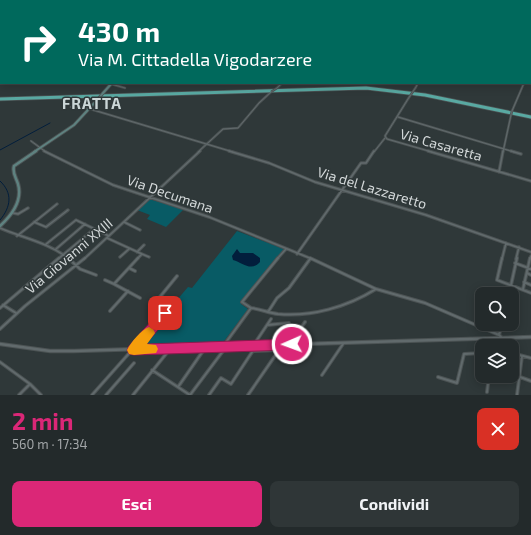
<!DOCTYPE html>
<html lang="it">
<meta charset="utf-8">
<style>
:root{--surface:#232a2b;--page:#2f3637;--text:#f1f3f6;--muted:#a3a7a9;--line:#404647;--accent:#db2777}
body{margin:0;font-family:"Exo 2",sans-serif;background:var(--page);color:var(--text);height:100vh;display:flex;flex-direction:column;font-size:15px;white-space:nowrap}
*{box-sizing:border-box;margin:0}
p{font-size:13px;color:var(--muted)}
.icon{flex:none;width:22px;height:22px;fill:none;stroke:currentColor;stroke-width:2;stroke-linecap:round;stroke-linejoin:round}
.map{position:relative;height:395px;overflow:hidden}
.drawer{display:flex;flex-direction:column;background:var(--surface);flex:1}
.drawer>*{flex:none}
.hud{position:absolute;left:0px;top:0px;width:531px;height:84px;box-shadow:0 2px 10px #0003,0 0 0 1px var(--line);background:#00695c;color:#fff;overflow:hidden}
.buttons{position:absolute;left:475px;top:287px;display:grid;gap:8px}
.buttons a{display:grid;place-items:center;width:44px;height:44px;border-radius:8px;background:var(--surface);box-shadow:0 2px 10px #0003,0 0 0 1px var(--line);font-size:20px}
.pin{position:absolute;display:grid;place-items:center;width:34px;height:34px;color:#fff;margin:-17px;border-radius:8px;box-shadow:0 2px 6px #0006}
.me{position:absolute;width:44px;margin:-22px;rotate:268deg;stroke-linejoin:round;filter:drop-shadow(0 0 3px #0008)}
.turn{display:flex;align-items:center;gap:14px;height:84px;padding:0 12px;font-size:18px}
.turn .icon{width:52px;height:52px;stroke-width:2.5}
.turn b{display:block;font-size:28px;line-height:34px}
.round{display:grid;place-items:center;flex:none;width:42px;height:42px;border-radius:8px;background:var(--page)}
.head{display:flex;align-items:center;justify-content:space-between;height:68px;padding:0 12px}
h1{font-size:24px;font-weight:700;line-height:30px;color:var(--accent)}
.primary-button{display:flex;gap:8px;margin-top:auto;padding:8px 12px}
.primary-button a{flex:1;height:46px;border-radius:8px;background:var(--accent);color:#fff;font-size:16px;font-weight:700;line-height:46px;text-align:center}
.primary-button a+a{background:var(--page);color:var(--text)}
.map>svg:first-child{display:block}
.green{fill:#085b65}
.water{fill:#021e3c}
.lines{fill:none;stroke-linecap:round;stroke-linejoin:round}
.stream{stroke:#021e3c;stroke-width:1}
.canal{stroke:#021e3c;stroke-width:1.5}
.minor-far2-casing{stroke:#4c5354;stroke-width:2.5}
.minor-far1-casing{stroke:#4c5354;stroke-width:3.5}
.minor-casing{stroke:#4c5354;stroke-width:4}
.tertiary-casing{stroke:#4c5354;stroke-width:4.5}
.secondary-far2-casing{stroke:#4c5354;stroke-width:3}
.secondary-far1-casing{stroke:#4c5354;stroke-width:3.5}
.secondary-casing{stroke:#4c5354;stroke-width:4.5}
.trunk-casing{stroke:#4c5354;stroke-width:4.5}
.minor-far2{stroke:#616a6c;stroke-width:1}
.minor-far1{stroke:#616a6c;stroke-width:1.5}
.minor{stroke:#616a6c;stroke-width:2}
.tertiary{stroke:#616a6c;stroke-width:2.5}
.secondary-far2{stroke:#5e8280;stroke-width:1.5}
.secondary-far1{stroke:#5e8280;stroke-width:2}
.secondary{stroke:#5e8280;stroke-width:2.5}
.trunk{stroke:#59a9a2;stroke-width:3}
.minor-bridge-casing{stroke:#4c5354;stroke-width:2.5;stroke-linecap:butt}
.secondary-bridge-casing{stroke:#4c5354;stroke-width:3.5;stroke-linecap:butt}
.minor-bridge{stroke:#616a6c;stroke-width:1}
.secondary-bridge{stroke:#5e8280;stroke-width:2}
.route{fill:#db2777;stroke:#8e194d}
.slow{fill:#f59e0b}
.labels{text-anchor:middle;stroke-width:3;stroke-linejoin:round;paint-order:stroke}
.street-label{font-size:14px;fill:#d3d8d9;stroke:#2f3839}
.far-district-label{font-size:15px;font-weight:bold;letter-spacing:1px;fill:#cbd6d7;stroke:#2f3839}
</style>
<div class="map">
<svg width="531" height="395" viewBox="0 0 531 395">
<rect width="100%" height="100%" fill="#2f3839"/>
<path class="green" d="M149,199L183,209V210L166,227L147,219L150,215L137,210Z
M237,231L284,249L243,300L241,304L248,309L222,344L137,347L188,287L192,288Z"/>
<path class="water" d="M237,249L240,253H253L260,258V262C251,272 243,263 233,260L232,256Z"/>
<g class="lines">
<path class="stream" d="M0,150L50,123
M0,181C13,193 11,207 0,220"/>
<path class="canal" d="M53,1L55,0"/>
<defs>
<path id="minor-far2" d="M201,0H207
M222,0L227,1
M268,0L273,1
M170,1L172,0
M209,1L211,0
M219,1L221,0
M111,84L125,88
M416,87L418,83
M277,88L282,83
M408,99L385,136L387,139L432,152
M71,107L89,108
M90,109L233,152
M512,111L524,83
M398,117L514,152
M31,141L46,152
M198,152L223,129L238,128L259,103L271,92
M374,152L385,138
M503,152L511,115"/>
<path id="minor-far1" d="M44,151L113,185L209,217L312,259
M229,151L269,163L315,182L426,215L531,252
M428,151L531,181
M511,151L521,154
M499,172L503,151
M13,213L18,214L28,208
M34,222L46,227L68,210
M124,222L140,230
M0,228C23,238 50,243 69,259
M17,236L57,204
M107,238L142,254L137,259
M45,245L76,220L109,236
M56,249L85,224
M137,252L144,245
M142,254L149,257
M297,254L361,163H366L374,151
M120,257L129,249
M58,259L94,229
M84,259L200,151
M277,259L286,249
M502,259L506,243
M516,259L519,247
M530,259L531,256"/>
<path id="minor" d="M68,258L80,269L96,275
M138,258L114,284L140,298
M310,258L376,289L425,303L499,335L502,338
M502,258L497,280L531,293
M515,263L531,269
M129,268L135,271
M527,273L531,275
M105,280L114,284
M524,282L531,285
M523,289L530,258
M509,294L517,258
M3,305L16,313
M0,308L59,258
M251,308C260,309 269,313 278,314C312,317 347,307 376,289
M110,311L128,291
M268,312L277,298L289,288L310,259
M267,325L289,323
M0,329L25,306L85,258
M499,335L502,324
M292,344L293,339L305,322
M224,345L251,308L242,302L278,258
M253,346L271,319
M504,346L505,338
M135,348L165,313L154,307L155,303L177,276
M253,351L279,350
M512,353L531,358
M0,362L30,384L41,395
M152,370L190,395L226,347
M322,375L343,344
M438,377L457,383L464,354L482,353
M520,377L531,381
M178,387L205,348
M487,392L489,376
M19,395L30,384
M92,395L132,350
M106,395L134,363
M133,395L170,349
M209,395L221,378L231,384L256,346
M248,395L277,353L280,345
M517,395L522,356"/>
<path id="tertiary" d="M0,344L50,351H74L531,337"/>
<path id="secondary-far2" d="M364,0L369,1
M246,1L248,0"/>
<path id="secondary-far1" d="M103,93L112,83
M34,152L74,125L99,98"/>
<path id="secondary" d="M0,226C12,215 23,201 18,184C16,177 12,173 14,166L36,151"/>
<path id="trunk" d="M0,99L366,88L425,95L531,117"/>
</defs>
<use href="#minor-far2" class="minor-far2-casing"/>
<use href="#minor-far1" class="minor-far1-casing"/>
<use href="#minor" class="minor-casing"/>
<use href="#tertiary" class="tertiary-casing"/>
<use href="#secondary-far2" class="secondary-far2-casing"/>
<use href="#secondary-far1" class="secondary-far1-casing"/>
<use href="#secondary" class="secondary-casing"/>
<use href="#trunk" class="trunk-casing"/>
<use href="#minor-far2" class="minor-far2"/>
<use href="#minor-far1" class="minor-far1"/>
<use href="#minor" class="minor"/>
<use href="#tertiary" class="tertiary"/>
<use href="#secondary-far2" class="secondary-far2"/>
<use href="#secondary-far1" class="secondary-far1"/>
<use href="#secondary" class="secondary"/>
<use href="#trunk" class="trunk"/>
<defs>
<path id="minor-bridge" d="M271,92L277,88
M408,99L416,87
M511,115L512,111"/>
<path id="secondary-bridge" d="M99,98L103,93"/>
</defs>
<use href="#minor-bridge" class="minor-bridge-casing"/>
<use href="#secondary-bridge" class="secondary-bridge-casing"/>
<use href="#minor-bridge" class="minor-bridge"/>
<use href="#secondary-bridge" class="secondary-bridge"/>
</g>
<path class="route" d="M165,308L169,310L170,313L169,317L146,344L292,339L297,340L299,344L297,348L292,350L134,355L129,354L127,350L129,346L161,310Z"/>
<path class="slow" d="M149,327L153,329L155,333L147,344L156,345L158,349L156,353L134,355L129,354L127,350C131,342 141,330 149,327Z"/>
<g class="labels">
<g class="street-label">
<text transform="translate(441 145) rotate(16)" y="5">Via Casaretta</text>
<text transform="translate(372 188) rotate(17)" y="5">Via del Lazzaretto</text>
<text transform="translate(170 194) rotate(19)" y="5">Via Decumana</text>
<text transform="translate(69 256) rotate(-40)" y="5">Via Giovanni XXIII</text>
</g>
<g class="far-district-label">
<text x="92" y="109">FRATTA</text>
</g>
</g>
</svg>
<div class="buttons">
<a><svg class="icon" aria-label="search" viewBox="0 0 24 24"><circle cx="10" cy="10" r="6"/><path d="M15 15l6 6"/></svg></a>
<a><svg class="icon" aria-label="layers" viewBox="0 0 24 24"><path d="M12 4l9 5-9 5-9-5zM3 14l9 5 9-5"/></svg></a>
</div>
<div class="pin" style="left:165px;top:313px;background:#d93025"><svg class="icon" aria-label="arrive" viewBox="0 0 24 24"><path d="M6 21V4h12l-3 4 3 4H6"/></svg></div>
<svg class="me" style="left:292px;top:344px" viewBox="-20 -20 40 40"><circle r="17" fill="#db2777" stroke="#fff" stroke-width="3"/><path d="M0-11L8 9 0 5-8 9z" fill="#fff"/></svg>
<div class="hud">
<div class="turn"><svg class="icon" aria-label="right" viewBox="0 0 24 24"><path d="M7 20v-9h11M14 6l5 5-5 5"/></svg><div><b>430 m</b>Via M. Cittadella Vigodarzere</div></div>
</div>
</div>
<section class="drawer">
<div class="head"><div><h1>2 min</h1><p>560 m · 17:34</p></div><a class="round" style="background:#d93025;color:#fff"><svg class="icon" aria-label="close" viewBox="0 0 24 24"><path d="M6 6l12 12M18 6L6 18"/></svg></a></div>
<div class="primary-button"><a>Esci</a><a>Condividi</a></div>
</section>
